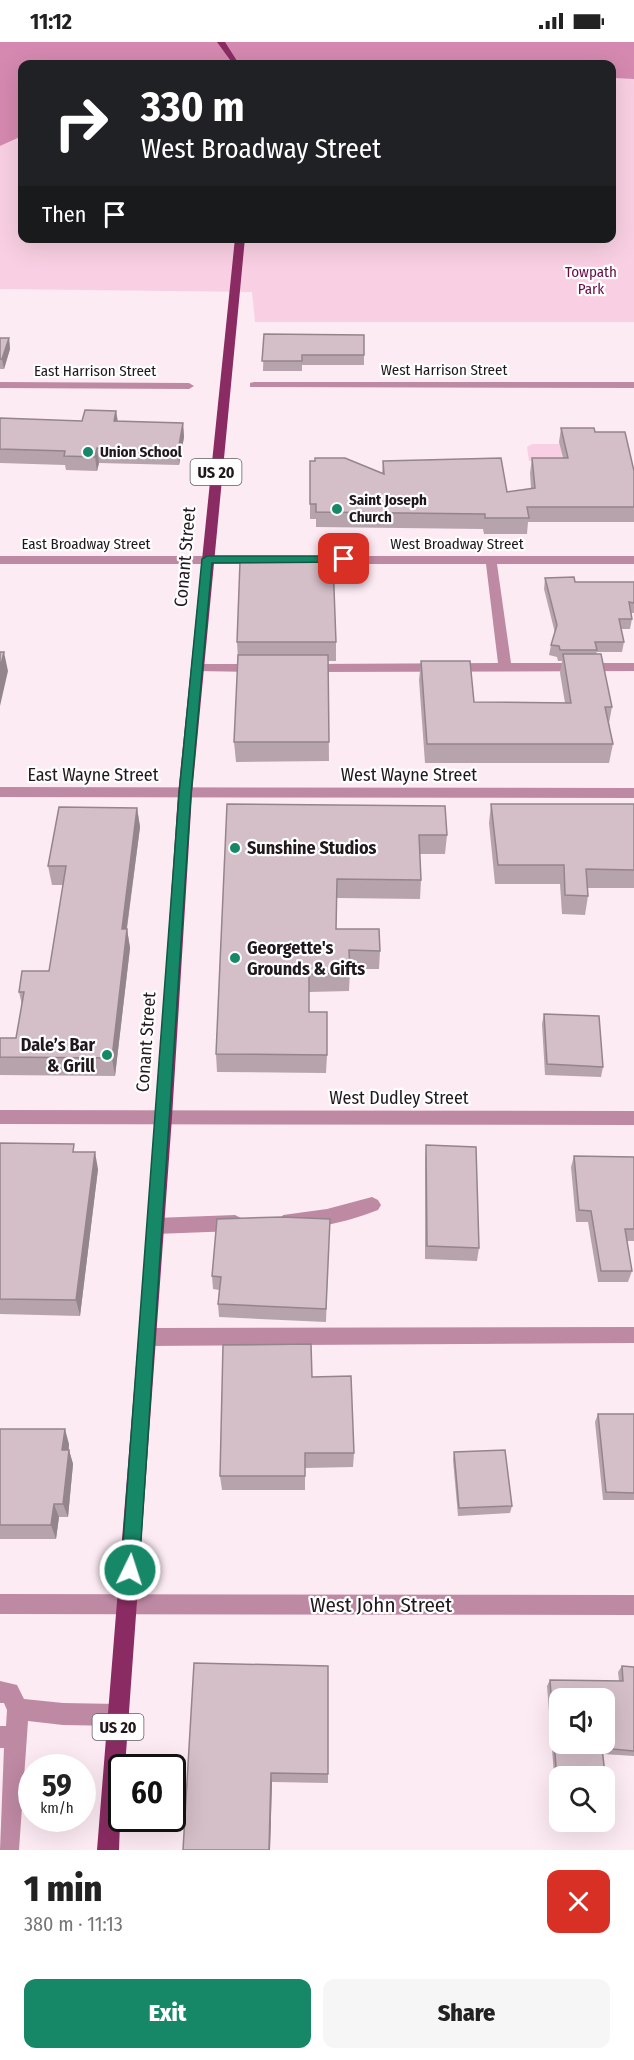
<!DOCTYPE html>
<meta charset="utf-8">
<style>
:root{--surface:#fff;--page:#f6f6f6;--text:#222;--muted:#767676;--accent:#168868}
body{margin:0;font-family:"Fira Sans Condensed",sans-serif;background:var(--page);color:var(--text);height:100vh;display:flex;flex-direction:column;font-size:22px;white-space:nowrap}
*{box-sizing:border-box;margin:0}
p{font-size:20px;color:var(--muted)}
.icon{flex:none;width:33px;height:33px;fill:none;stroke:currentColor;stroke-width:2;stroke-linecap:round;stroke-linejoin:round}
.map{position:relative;height:1808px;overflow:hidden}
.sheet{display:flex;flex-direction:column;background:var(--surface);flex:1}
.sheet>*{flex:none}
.banner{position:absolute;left:18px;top:18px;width:598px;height:183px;border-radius:12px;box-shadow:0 6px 24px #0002;background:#202124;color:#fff;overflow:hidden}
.buttons{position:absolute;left:549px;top:1646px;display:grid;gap:12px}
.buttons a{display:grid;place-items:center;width:66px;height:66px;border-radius:12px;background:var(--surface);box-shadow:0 6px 24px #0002;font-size:30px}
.speed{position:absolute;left:18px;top:1712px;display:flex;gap:12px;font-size:30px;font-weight:700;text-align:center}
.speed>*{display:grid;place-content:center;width:78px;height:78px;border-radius:50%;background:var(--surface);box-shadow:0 6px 24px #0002;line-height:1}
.speed small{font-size:15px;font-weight:400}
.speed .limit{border:3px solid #111;border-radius:9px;background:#fff;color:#111}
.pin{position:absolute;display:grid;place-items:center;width:51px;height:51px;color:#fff;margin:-26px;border-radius:12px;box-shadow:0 3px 9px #0006}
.me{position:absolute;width:66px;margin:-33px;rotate:4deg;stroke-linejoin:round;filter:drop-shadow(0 0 4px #0008)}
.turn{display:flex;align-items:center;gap:21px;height:126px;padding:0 24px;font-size:27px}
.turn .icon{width:78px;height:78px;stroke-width:2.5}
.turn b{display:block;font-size:42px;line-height:51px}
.then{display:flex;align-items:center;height:57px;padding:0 24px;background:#0003;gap:12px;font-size:22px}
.round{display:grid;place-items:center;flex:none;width:63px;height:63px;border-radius:12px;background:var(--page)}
.headline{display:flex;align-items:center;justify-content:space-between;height:102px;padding:0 24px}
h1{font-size:36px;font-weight:800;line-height:45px}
.cta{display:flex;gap:12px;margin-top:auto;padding:12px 24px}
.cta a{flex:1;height:69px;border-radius:12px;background:var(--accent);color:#fff;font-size:24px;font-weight:800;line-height:69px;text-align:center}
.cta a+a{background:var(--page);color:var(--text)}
.status{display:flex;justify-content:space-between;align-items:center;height:42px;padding:0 30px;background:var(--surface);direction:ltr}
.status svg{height:16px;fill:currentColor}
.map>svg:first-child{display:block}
.green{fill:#f9d0e3}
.water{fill:#d589b0}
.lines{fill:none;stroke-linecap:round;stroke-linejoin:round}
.minor{fill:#be89a3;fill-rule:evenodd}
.major{fill:#8a2c63;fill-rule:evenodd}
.wall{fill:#b6a3ac}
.shaded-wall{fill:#94858c}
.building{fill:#d4bec8;stroke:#94858c;stroke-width:1.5;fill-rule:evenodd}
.route{fill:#168868;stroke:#0e5844;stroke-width:1.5}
.poi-dot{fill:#168868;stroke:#fefefe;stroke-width:2}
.labels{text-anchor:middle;stroke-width:4.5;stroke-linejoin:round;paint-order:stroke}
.far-park-label{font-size:15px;fill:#680c46;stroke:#fefefe}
.far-street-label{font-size:15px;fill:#20181c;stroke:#fefefe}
.far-poi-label{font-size:15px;font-weight:bold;fill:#20181c;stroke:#fefefe;text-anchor:start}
.shield{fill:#fefefe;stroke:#635d60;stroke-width:1.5}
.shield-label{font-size:16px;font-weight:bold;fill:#20181c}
.street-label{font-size:18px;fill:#20181c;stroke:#fefefe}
.poi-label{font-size:18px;font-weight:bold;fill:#20181c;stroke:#fefefe;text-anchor:start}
.near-street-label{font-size:21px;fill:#20181c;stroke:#fefefe}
</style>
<div class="status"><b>11:12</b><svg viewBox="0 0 49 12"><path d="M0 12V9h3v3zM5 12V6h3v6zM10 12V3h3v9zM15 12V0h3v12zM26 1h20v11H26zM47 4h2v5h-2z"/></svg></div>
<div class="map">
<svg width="634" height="1808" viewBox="0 0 634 1808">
<rect width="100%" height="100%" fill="#fdebf4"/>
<path class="green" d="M612,36L634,37V280H255L252,250L0,247V104L22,94V196H612Z
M532,402H560L563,421L529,419L527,405Z"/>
<path class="water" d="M0,0H634V37L612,36V22H22V94L0,104Z"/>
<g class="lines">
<path class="minor" d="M0,340L189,341L194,344L189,347L0,346Z
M254,340H634V346L250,345V341Z
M0,514H634V522H497L511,621H634V629L310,630L304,626L310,622L498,621L486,522H0Z
M199,622H256L262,626L256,630L195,629L193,626Z
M0,745L634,746V756L0,755Z
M0,1068L634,1069V1083L0,1082Z
M372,1155L378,1158L381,1163L378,1168C355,1177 306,1192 283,1183L280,1178L283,1173L327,1167Z
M235,1173L241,1176L244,1181L241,1186L235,1189L155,1192L149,1189L146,1184L149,1179L155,1176Z
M634,1285V1301L147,1304L141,1301L138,1295L141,1289L147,1286Z
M0,1552L634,1553V1573L0,1572Z
M0,1639L17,1643L24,1657L63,1661L119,1662L127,1665L130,1673L127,1681L119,1684L63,1683L28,1679L19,1808H0L4,1706H0V1684H6L7,1668L4,1661H0Z"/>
<path class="major" d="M217,0H225L239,22H233Z
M235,196H245L192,752L172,1075L125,1725H122L119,1808H97L156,1075L178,752Z"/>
</g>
<path class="wall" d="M264,292L364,313V323H302V329H263Z
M0,296H9L10,307L4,327H0Z
M116,369L118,379L183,381L184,395L179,423L99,421L97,429L66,428L65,423L0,421V376L82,379Z
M561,386L595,390L634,429V480H528L527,492H484L483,487L316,485V477H310V419L382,432L383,419L507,450L531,447L530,431L532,416H563L559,400Z
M545,536L575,540H634V571H631L632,577L630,587H621L624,600L622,610H597L596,612L612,665L609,681L613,702L609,721H425L419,638L421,619L474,660L565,661L560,631L562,619H558L557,615L549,613L551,603L555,591L544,547Z
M237,600H336V619H328L329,719L236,720L234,700L238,618Z
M227,762L447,793L445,812H420L421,838L420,857L337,856L336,887L380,909L379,927H350L349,949L309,950V970L327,1013L326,1031L217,1030L216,1012Z
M491,762H634V847V846H588V854L585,873L562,872L560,842H495L489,781Z
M137,766L140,785L127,887L130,906L115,1034L0,1033V996H16L22,963L19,950L49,929L63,843H52L48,824Z
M544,972L603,1025L601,1035L545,1033L542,982Z
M0,1101L75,1110L98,1127L80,1274L0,1272Z
M426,1103L479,1206L477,1219L425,1217V1117Z
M574,1114L634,1115V1199H627L632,1229L628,1240H598L588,1180H576L571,1125Z
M329,1191L326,1280L219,1275L218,1262L219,1248L213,1247L212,1234Z
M312,1335L354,1411L353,1425L305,1426V1448H222L220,1434Z
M598,1372H634V1458H603L595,1380Z
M0,1387L69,1402V1408L73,1422L68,1475H59L56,1497H0Z
M454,1410L512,1464L510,1471L458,1474L453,1418Z
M328,1624V1741L272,1740L270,1808H183Z
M622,1624L634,1625V1714L603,1712L606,1741L604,1743V1734H560V1745H555L547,1644L550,1638L619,1639L618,1630Z"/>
<path class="shaded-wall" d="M9,296L10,307L4,327L2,317Z
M116,369L118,383L114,379Z
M183,381L184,395L179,423L178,409Z
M97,406L99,421L97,429L95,415Z
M4,610L8,629L0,664V627Z
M137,766L140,785L124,906L122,887Z
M127,887L130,906L115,1034L112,1016Z
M95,1110L98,1127L80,1274L76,1258Z
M65,1387L69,1402L67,1422L62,1408Z
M69,1408L73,1422L68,1475L63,1462Z
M54,1462L59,1475L56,1497L51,1483Z
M271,1731L272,1740L270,1808H269Z"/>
<path class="building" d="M264,292L364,293V313H302V319H262Z
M0,296H9L2,317H0Z
M85,368L116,369L114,379L183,381L178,409L97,406L95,415L64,414L65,409L0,407V376L82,379Z
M561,386H594L595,390H625L634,429V465H527L529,476H485V472L316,470V462H310V419H315V416H345L384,432L383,419L501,416L507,450L535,446L532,416H568Z
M240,520H333L336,600H237Z
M574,535L575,540H634V561L629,560L632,577H619L624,600H595L597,608H560L559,604L551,603L557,583L545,536Z
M0,610H4L0,627Z
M563,612H601L612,665H605L613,702H427L421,619H470L474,660L571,661Z
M238,613H328L329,700H234Z
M227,762L445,764L447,793H419L421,838L337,837L336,887H379L380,909L349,908L350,931L309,932V970H327V1013L216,1012Z
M491,762H634V828L586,827L588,854L565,853L564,823H498Z
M59,765L137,766L122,887H127L112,1016L0,1015V996H16L24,950H19L22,929H49L66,824H48Z
M544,972L599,974L603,1025L547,1022Z
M0,1101L74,1102L73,1110H95L76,1258L0,1257Z
M426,1103L476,1105L479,1206L427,1204Z
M574,1114L634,1115V1187H625L632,1229H601L591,1169L579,1168Z
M282,1175L330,1177L326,1267L218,1262L221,1235L212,1234L217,1177Z
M311,1302L312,1335L351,1334L354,1411H305V1434H220L223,1303Z
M598,1372H634V1451L606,1450Z
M0,1387H65L62,1408H69L63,1462H54L51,1483H0Z
M505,1408L512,1464L459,1466L454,1410Z
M194,1621L328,1624V1732L271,1731L269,1808H183Z
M622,1624L634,1625V1709L602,1706L606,1741H604V1734H560V1740H557L550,1638L623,1639ZM560,1656H604V1701H560Z"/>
<path class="route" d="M344,514L349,517L347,520L212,521L191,752L139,1528L137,1535L130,1537L124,1535L121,1528L179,752L202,517L207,514Z"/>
<g class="poi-dot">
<circle cx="88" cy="410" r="6"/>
<circle cx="337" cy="467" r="6"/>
<circle cx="235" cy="806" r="6"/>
<circle cx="235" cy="916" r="6"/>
<circle cx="107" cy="1013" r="6"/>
</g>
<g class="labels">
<g class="far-park-label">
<text x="591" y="235">Towpath<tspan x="591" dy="17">Park</tspan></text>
</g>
<g class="far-street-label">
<text x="444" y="333">West Harrison Street</text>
<text x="95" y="334">East Harrison Street</text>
<text x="86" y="507">East Broadway Street</text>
<text x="457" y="507">West Broadway Street</text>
</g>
<g class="far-poi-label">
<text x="100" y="415">Union School</text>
<text x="349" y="463">Saint Joseph<tspan x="349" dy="17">Church</tspan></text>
</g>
<g class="shield">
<rect x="190.5" y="417" width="51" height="26" rx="4.5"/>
<rect x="92.5" y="1672" width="51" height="26" rx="4.5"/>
</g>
<g class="shield-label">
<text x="216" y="436">US 20</text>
<text x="118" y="1691">US 20</text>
</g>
<g class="street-label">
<text transform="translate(185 515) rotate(-85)" y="6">Conant Street</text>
<text x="93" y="739">East Wayne Street</text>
<text x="409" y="739">West Wayne Street</text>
<text transform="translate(146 1000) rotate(-86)" y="6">Conant Street</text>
<text x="399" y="1062">West Dudley Street</text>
</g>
<g class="poi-label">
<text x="247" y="812">Sunshine Studios</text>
<text x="247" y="912">Georgette's<tspan x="247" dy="21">Grounds &amp; Gifts</tspan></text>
<text x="95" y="1009" text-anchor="end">Dale’s Bar<tspan x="95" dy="21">&amp; Grill</tspan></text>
</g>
<g class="near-street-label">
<text x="381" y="1570">West John Street</text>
</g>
</g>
</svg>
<div class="buttons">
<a><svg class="icon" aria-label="sound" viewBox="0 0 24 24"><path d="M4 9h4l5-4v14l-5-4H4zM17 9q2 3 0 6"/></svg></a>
<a><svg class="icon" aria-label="search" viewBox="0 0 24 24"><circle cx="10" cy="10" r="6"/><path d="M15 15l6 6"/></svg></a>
</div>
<div class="speed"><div>59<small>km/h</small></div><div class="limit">60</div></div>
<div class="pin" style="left:344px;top:517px;background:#d93025"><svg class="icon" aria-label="arrive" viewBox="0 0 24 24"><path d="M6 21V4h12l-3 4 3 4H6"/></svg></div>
<svg class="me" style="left:130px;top:1528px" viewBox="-20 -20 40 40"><circle r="17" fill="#168868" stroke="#fff" stroke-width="3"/><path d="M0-11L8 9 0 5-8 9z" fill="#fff"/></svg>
<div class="banner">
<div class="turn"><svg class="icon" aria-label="right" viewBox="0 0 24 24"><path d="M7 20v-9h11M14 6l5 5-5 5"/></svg><div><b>330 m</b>West Broadway Street</div></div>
<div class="then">Then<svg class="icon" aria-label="arrive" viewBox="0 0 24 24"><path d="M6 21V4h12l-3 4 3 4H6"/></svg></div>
</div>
</div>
<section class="sheet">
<div class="headline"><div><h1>1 min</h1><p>380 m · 11:13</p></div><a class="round" style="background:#d93025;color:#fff"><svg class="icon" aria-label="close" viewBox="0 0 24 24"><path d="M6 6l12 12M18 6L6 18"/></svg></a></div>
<div class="cta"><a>Exit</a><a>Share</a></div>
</section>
